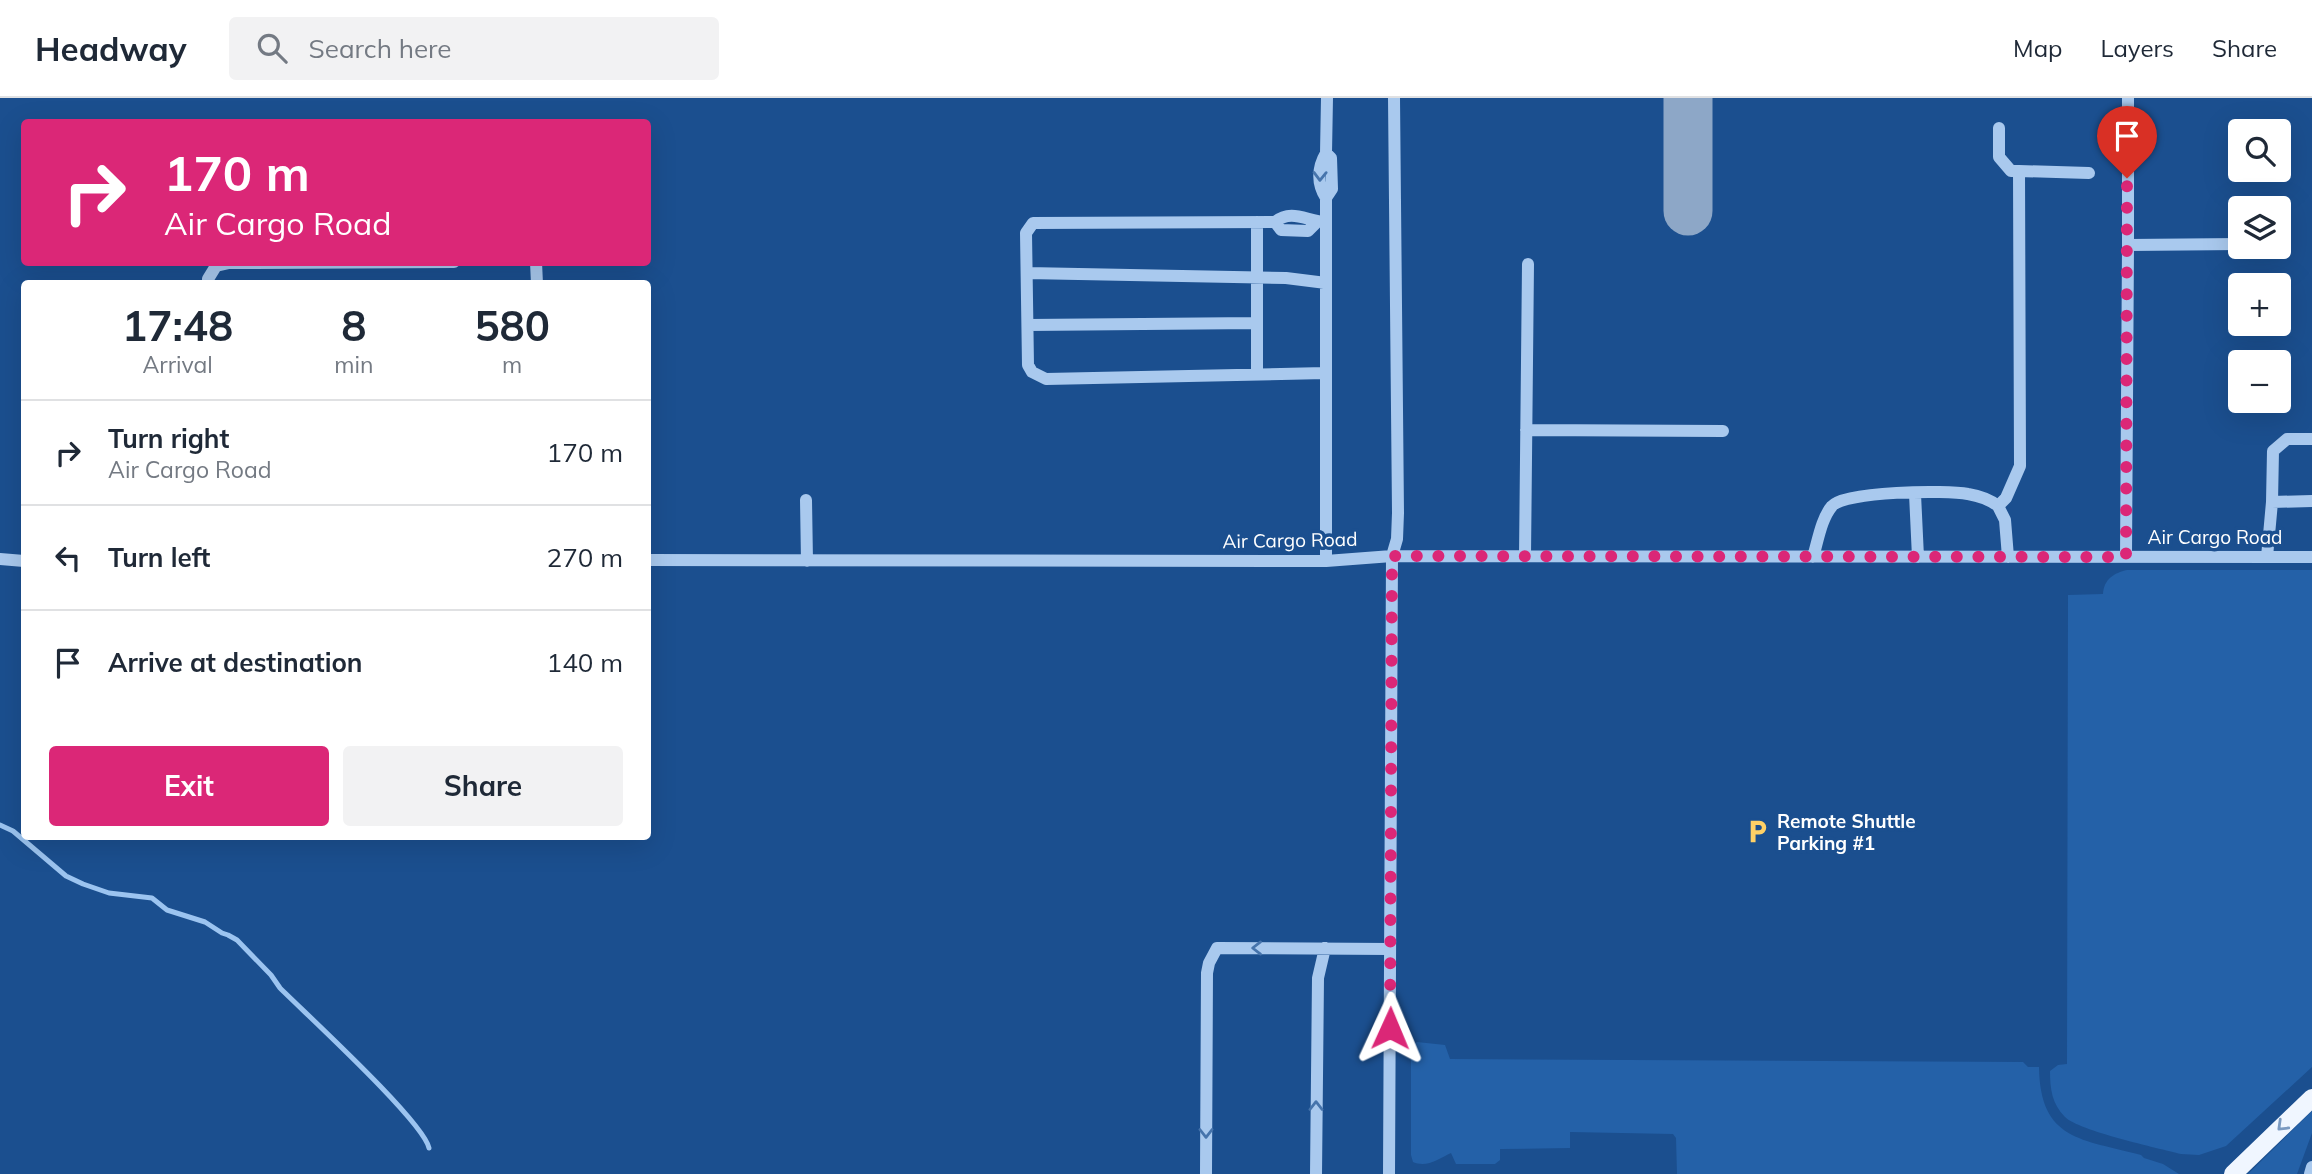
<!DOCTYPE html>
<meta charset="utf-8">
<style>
:root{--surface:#fff;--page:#f2f2f3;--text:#1f2937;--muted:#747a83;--line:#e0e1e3;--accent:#db2777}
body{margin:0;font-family:Mulish,sans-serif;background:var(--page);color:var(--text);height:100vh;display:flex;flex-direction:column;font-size:26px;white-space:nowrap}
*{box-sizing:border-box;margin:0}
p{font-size:23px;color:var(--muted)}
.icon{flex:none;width:38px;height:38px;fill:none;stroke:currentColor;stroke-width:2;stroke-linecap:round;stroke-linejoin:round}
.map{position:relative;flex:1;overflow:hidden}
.drawer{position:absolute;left:21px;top:182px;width:630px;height:560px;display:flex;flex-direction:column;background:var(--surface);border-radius:7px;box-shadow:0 7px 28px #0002}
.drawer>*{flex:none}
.hud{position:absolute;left:21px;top:21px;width:630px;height:147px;border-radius:7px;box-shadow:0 7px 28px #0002;background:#db2777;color:#fff;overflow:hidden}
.tools{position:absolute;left:2228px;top:21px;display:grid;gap:14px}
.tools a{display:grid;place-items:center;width:63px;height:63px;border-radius:7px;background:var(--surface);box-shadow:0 7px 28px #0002;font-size:35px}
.pin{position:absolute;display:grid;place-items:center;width:60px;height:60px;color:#fff;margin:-72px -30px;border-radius:50% 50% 50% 0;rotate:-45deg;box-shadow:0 0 7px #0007}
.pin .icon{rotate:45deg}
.me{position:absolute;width:77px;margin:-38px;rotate:1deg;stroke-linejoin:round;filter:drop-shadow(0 0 5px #0008)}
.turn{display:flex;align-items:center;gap:24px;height:147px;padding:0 28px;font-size:32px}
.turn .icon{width:91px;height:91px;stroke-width:2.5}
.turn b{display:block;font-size:49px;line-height:60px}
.eta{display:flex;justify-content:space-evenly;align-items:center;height:119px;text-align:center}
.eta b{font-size:42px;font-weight:700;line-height:49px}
.action{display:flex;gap:14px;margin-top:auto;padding:14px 28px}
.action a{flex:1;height:80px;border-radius:7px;background:var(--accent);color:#fff;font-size:28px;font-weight:700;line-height:80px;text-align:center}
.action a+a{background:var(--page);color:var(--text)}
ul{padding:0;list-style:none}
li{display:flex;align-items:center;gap:21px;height:105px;padding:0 28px;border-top:2px solid var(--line)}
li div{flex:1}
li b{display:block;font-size:26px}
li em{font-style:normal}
header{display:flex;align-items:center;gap:42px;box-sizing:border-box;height:98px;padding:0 35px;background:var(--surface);border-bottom:2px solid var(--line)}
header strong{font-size:33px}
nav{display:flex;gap:38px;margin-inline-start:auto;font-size:24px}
.search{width:490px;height:63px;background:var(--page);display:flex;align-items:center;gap:18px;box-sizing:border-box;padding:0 24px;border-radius:7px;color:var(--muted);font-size:26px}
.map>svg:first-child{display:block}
.green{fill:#2461a8}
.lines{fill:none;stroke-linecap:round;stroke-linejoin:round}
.stream{stroke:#9cc4f0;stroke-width:5}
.taxiway{stroke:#8da7c7;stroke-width:49}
.minor{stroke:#a9c9ee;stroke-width:12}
.major{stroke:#f0f6ff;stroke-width:18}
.oneway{stroke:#4674ac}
.oneway2{stroke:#7b9ac1}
.route{stroke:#db2777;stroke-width:12;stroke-dasharray:0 21.6}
.labels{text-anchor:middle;stroke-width:7;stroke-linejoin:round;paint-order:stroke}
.street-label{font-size:19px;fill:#fff;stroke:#1b4f8f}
.poi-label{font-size:19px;font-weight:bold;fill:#fff;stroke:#1b4f8f;text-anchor:start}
</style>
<header>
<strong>Headway</strong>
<div class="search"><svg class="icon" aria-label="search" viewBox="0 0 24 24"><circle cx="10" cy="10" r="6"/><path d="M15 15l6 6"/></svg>Search here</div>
<nav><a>Map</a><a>Layers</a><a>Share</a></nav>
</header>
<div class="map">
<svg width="2312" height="1076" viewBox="0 0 2312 1076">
<rect width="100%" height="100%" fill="#1b4f8f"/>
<path class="green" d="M2127,472H2312V969L2226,1048L2199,1057L2181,1056C2158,1050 2079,1033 2065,1019C2052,1006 2050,991 2050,973L2058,967L2067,966L2068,497L2103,496C2104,481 2114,475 2127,472Z
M1417,944L1445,947L1450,961L2023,964L2028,969H2039C2040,1043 2082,1041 2141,1057L2144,1060L2163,1066L2179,1076H1677L1676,1040L1673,1036L1570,1034V1050L1500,1051V1062L1495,1066H1456L1451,1055C1438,1061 1427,1070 1413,1064L1411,1057V952L1412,947Z
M2312,1013V1035L2297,1076H2248Z"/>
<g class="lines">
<path class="stream" d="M0,727L13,733L66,778L83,786L109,795L152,800L167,812L205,824L222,835L228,837L237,842L271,877L280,890C306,916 423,1023 429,1050"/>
<path class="taxiway" d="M1688,0V113"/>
<path class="minor" d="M2128,0V147
M1999,30V59L2011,73H2019L2020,368L2006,400L1998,408L2005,422L2008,459
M1326,55L1327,0
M2019,73L2089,75
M1257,124V276
M1275,124L1033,125L1026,135L1028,267L1032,274L1046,281L1325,275
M1317,124L1308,133L1281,132L1275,124C1292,110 1308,124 1326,124
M536,164L537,186
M1027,175L1286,180L1326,185
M208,186V181L216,168L229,165L454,164
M1028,227L1257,225
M1526,332L1723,333
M2312,341H2287L2273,353L2272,404L2312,403
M1915,396L1918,459
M806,402L807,463
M1525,458L1528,166
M1813,459C1818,443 1821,421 1832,408C1844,393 1947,392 1968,396C1980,398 1989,401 1998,408
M2126,459L2128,147L2240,146
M2267,459L2272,404
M0,461L24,463
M648,462L1326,463L1392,458L2312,459
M1326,463V100L1332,91L1331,60L1326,55C1317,70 1317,86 1326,100
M1206,1076L1207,875L1209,865L1217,850L1390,851
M1316,1076L1318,880L1325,850
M1389,1076L1392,458L1397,441L1398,415L1394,0
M2310,1076L2312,1069"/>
<path class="major" d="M2233,1076L2312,1000"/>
</g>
<defs><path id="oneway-chevron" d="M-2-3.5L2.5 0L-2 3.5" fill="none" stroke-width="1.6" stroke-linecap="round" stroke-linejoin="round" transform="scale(1.75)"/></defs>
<g class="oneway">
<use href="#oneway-chevron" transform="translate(1320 78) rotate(91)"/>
<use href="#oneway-chevron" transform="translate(1257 850) rotate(-180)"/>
<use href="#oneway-chevron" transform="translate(1316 1008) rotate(-90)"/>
<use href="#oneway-chevron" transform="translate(1206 1035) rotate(90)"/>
</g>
<use class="oneway2" href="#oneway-chevron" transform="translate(2282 1028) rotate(136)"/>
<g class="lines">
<path class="route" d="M1390,930L1392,458L2126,459L2127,80"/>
</g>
<defs>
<symbol id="parking-bare" viewBox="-9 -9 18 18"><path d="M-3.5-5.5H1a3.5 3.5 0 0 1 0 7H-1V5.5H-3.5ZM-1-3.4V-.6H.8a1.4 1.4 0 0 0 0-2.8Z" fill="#ffd166" stroke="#1b4f8f" stroke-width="2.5" paint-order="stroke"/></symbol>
</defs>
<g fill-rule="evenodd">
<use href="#parking-bare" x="1740" y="716" width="35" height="35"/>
</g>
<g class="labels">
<g class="street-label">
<text x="2215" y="446">Air Cargo Road</text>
<text transform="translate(1290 442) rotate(-1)" y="7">Air Cargo Road</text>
</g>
<g class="poi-label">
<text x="1777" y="730">Remote Shuttle<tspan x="1777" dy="22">Parking #1</tspan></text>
</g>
</g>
</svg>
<div class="tools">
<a><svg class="icon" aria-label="search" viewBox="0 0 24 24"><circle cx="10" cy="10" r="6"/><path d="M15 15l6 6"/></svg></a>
<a><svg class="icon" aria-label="layers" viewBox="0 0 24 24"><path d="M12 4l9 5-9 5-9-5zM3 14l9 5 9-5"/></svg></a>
<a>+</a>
<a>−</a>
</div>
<div class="pin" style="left:2127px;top:80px;background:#d93025"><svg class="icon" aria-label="arrive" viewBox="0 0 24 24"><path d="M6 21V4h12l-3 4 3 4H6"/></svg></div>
<svg class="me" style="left:1390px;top:930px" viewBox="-20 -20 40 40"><path d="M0-17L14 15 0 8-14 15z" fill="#db2777" stroke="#fff" stroke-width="4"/></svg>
<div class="hud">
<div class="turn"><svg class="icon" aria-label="right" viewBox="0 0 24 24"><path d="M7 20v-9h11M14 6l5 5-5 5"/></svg><div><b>170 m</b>Air Cargo Road</div></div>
</div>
<section class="drawer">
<div class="eta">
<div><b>17:48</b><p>Arrival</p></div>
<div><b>8</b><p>min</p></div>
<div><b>580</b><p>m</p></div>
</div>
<ul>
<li><svg class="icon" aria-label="right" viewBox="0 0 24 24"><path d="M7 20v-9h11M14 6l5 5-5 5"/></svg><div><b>Turn right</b><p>Air Cargo Road</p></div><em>170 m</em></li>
<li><svg class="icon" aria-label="left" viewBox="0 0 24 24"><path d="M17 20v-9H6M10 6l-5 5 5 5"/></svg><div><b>Turn left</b></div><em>270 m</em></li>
<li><svg class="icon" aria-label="arrive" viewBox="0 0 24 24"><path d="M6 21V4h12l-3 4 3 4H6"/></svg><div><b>Arrive at destination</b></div><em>140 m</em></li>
</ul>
<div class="action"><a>Exit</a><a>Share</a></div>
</section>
</div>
